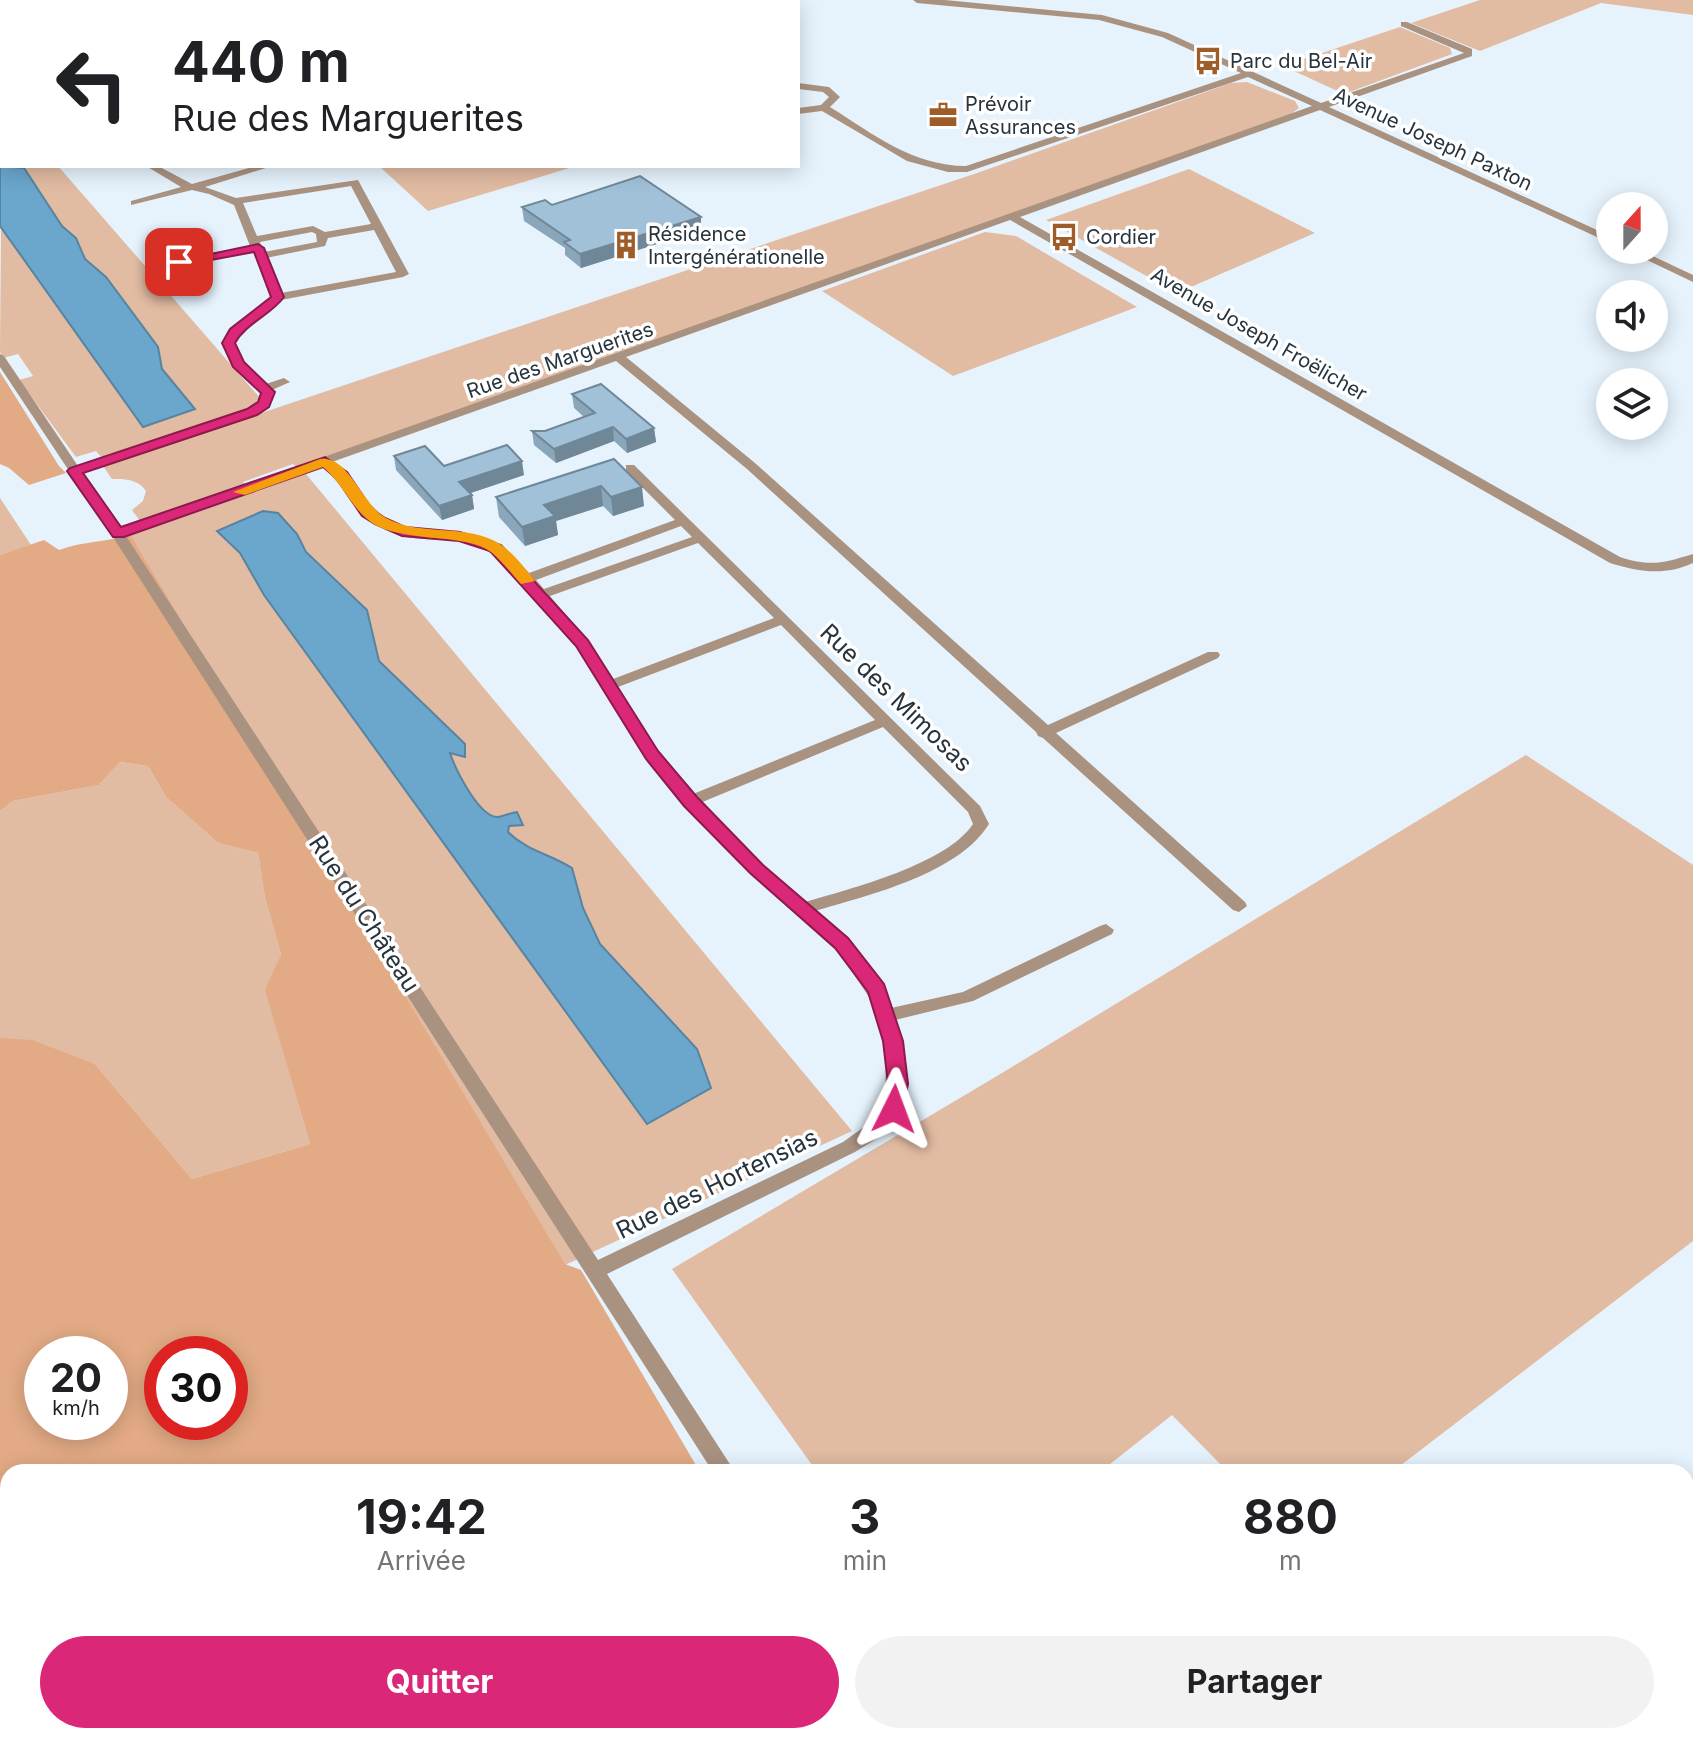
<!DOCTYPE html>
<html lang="fr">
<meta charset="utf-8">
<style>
:root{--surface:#fff;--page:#f2f2f2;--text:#202124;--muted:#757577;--accent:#db2777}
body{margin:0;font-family:Inter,sans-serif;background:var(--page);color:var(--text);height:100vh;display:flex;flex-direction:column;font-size:30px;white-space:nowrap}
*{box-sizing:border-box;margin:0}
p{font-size:26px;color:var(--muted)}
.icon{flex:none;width:44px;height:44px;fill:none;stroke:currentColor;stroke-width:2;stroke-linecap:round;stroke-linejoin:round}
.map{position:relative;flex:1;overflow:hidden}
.drawer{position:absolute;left:0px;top:1464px;width:1694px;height:280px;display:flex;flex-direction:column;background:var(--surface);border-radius:24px 24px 0 0;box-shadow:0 4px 20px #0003}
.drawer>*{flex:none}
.top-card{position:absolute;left:0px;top:0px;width:800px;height:168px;box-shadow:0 4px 20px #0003;background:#fff;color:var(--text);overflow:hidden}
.needle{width:52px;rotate:21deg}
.fabs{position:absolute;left:1596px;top:192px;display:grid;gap:16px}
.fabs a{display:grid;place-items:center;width:72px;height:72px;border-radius:50%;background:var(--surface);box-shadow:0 4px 20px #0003;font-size:40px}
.speed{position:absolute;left:24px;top:1336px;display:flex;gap:16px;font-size:40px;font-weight:700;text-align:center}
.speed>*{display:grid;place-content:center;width:104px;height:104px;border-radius:50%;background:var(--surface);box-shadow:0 4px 20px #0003;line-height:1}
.speed small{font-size:20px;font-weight:400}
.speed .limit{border:12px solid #d22;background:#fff;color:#111}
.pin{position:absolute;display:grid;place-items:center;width:68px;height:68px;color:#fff;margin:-34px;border-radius:16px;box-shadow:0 4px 12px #0006}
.me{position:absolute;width:88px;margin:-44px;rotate:3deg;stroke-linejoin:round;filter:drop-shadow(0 0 6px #0008)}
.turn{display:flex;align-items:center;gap:28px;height:168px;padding:0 40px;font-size:36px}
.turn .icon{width:104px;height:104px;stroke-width:2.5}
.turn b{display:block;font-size:56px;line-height:68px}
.eta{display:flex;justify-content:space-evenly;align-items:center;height:136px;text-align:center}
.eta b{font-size:48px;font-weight:700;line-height:56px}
.primary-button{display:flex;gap:16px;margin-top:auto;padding:16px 40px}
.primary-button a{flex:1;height:92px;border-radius:48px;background:var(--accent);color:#fff;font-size:32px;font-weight:700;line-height:92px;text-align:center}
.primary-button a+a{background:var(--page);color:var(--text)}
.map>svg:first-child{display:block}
.green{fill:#e1bba2}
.forest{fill:#e3ab85;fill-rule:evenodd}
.water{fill:#6ba6cc;stroke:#5784a1;stroke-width:2}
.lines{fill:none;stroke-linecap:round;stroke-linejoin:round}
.minor{fill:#aa9281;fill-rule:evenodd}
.wall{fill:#8aa6ba}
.shaded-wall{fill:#708797}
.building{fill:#a0c1d8;stroke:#708797;stroke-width:2}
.route{fill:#db2777;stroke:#8e194d;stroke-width:2}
.slow{fill:#f59e0b}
.labels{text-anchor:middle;stroke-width:7;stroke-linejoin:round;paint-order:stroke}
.far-poi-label{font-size:20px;fill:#27343d;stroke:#fff;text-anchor:start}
.far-street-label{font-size:20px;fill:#27343d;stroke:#fff}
.street-label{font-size:24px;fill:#27343d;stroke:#fff}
</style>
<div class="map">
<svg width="1693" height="1744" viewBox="0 0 1693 1744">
<rect width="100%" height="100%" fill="#e6f3fd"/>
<path class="green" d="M87,0H684L776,1L89,2Z
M1480,0H1693V15L1601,3L1480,51L1411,23Z
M1400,27L1450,48L1452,54L1344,94L1283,66Z
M1247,82L1295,101L1299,108L1291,114L298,468L293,464L243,482L246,486L140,521L132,510L143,501L146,491C138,479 125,479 112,479L103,466L977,173L1231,83Z
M2,122V166H58L260,398L257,405L103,459L96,451L76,457L19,380L33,376L18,354L3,358L0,352Z
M379,166H576L428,211Z
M1189,169L1315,233L1177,293L1046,220Z
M985,232L1016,236L1137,307L953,376L822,291Z
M306,474L852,1131L565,1265L131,535Z
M0,498L31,545L0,555Z
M1526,755L1693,865V1241L1392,1472H1228L1172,1415L1100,1472H817L672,1269L992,1079Z
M120,762L148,766L166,797L218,843L258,853L265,898L281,954L266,991L310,1144L192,1179L95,1064L0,1038V811L13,801L99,785Z"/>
<path class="forest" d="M0,372L59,466L66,473L29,485L9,468L0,464Z
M131,535L565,1264L581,1270L700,1472H8V1736H866L871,1744H0V1038L32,1040L95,1064L192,1179L310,1144L265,990L281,954L265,898L258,853L218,843L166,797L148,766L120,762L99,785L13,801L0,811V555L44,540L59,550C84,541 106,542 131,535ZM42,1354H110V1422H42ZM162,1354H230V1422H162Z"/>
<path class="water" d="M0,151L2,166L24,168L62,226L76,238L85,259L106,277L158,347L162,369L195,409L143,427L0,226Z
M263,511L278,513L297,534L306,552L367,610L379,661L465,744V757L450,753C455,768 479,818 498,817C504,816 510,813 517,812L523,825L509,826L508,832C527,851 550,854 572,868L583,908L600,944L697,1049L711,1088L647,1124L264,595L240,553L217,531Z"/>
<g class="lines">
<path class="minor" d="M3,0H11V2H3Z
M913,0H945L1102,15L1168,33L1321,103L1464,53L1401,26V22H1407L1472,49V56L1329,107L1610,236V243L1320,110L1020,217L1620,557C1651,567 1663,563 1693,554V563C1665,576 1639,572 1610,563L1010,220L626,357L755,463L1048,725L1208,652H1218L1220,655L1218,658L1056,733L1245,902L1247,906L1239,912L1233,910L1043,738L1038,736L1036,732L747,469L616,361L332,462C356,483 369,512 400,526C413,532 428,531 443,532C484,533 501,544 529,573L675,520L626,471V465H634L980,806L989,824C958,874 869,895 815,911C846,938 876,968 891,1008L963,992L1100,926L1106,924L1114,930L1112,934L973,1001L895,1020C906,1050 915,1100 892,1125C882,1137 868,1144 855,1152L607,1274L735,1472H713L111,534L0,367V354L4,356L78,466L248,409L259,402L262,393L234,367L223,343C236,323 258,315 271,297L253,252L179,265L174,262L179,259L250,246L234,205L209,194L192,190L131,205V201L181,187L146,166H158L192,184L256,166H272L205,187L236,198L358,180L409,274L403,277L281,300C268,318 247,325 235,343L243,362L266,384L284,378L290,382L272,390L269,407L256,415L83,472L121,529L1312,106L1248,77L967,172H948L907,161L822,111L798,114V108L821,105L829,97L823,92L798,89V83L829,87L840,97L830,107C873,134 913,166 966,166L1241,73L1162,37L1099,20L917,3ZM351,186L371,224L325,232L313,226L257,236L243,203ZM374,230L396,272L281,293L266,258L325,246L328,238ZM312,232L316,234L317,242L264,252L260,242ZM322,466C346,488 361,520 393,533C411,540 430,539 449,540C489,542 508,567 533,593L534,598L538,599L578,647L638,746L671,789L736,859L840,954L869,997L880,1026L886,1061L885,1105L878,1117L843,1142L598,1260L126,536ZM681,526L692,537L544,589L536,580ZM698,543L774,618L613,679L588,641L550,596ZM781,625L875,720L693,794L649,739L618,687ZM883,727L968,812L973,824C947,864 850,889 805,902L747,851L700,803Z
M2,52V58L0,59V53Z
M0,118H2V124H0Z
M1626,250H1640L1693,275V282Z
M885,1736H911L915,1744H889Z"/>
</g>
<path class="wall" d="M552,205L701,230L581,268L565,255V248L524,221L522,207Z
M572,394L654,428L656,442L627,453L614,441L556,463L534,445L532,431H545L584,417L574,408Z
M394,456L444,466L524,475L470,493L472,495L474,509L442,520L396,470Z
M614,459L644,506L613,516L603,506L556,521L558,535L525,546L499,517L496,497Z
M1413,1736H1459L1449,1744H1421Z"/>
<path class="shaded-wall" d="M701,217V230L581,268L580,254Z
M613,427L614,441L556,463L554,449Z
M654,428L656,442L627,453L626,439Z
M522,461L524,475L462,496L459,482Z
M601,486L603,506L556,521L558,535L525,546L522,527L544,505Z
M642,487L644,506L613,516L611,497Z
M472,495L474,509L442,520L439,506Z
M1449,1736H1459L1449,1744H1439Z"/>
<path class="building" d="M640,176L701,217L580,254L564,242L570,240L522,207L545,200L552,205Z
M601,384L654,428L626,439L613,427L554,449L532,431H545L595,413L572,394Z
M507,445L522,461L459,482L472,495L439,506L394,456L425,446L444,466Z
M614,459L642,487L611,497L601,486L544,505L555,516L522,527L496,497Z
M1432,1736H1449L1439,1743Z"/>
<path class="route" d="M258,244L264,248L284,297C271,315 246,323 235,343L244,362L275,392L269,407L257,415L83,473L121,527L325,457L347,472L372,509L385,518L405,527L460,532L501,545L588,640L658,751L697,797L763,865L848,938L884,984L903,1041L908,1084L901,1115L894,1117L884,1109L888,1084L883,1041L868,992L835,948L750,873L684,806L646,759L576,646L490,551L459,541L402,536L375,524L362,516L336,478L323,467L124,537H113L67,471L70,468L247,409L258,402L261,393L233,367L222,343L230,329L271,297L254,252L179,266L173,262Z"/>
<path class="slow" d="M320,459C348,454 363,506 386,518C421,537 468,523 500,544C513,553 526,569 535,581L521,584C512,574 502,561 491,552C468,534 410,542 377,526C353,513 344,484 323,467L245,495L233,492Z"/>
<defs>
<symbol id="bus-bare" viewBox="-9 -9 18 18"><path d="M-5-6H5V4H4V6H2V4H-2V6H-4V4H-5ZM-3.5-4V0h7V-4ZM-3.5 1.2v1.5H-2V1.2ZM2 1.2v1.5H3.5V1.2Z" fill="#9d5c28" stroke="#fff" stroke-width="2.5" paint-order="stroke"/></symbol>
<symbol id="office-bare" viewBox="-9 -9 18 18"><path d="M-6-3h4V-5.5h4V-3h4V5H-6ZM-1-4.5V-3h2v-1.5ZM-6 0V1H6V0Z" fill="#9d5c28" stroke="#fff" stroke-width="2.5" paint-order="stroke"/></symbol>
<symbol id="building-bare" viewBox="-9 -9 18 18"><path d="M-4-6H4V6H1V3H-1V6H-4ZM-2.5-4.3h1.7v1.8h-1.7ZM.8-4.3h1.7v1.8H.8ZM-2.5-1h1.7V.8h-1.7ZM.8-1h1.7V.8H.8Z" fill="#9d5c28" stroke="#fff" stroke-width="2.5" paint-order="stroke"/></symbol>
</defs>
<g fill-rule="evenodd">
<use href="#bus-bare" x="1188" y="41" width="40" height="40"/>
<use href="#office-bare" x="923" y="95" width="40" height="40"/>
<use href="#bus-bare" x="1044" y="217" width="40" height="40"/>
<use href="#building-bare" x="606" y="225" width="40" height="40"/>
</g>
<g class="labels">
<g class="far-poi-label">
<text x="1230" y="68">Parc du Bel-Air</text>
<text x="965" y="111">Prévoir<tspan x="965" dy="23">Assurances</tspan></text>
<text x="648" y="241">Résidence<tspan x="648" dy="23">Intergénérationelle</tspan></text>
<text x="1086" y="244">Cordier</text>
</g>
<g class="far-street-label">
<text transform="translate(1433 139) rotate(25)" y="7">Avenue Joseph Paxton</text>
<text transform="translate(1259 334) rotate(30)" y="7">Avenue Joseph Froëlicher</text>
<text transform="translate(560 360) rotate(-19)" y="7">Rue des Marguerites</text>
</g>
<g class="street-label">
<text transform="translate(896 698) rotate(44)" y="8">Rue des Mimosas</text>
<text transform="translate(364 914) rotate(57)" y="8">Rue du Château</text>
<text transform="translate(717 1184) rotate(-26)" y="8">Rue des Hortensias</text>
</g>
</g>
</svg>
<div class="fabs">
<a><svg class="needle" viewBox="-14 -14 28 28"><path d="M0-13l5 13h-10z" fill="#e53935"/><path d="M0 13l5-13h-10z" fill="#757577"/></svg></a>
<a><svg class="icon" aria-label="sound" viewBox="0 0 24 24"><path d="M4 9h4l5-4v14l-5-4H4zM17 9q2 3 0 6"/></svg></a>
<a><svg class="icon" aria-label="layers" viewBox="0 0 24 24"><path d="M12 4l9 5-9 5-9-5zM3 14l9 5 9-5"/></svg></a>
</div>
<div class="speed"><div>20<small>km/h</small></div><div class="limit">30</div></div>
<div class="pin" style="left:179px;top:262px;background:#d93025"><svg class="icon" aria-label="arrive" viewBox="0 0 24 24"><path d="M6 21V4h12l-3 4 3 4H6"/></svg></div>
<svg class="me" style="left:894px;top:1109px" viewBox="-20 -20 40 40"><path d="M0-17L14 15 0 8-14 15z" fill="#db2777" stroke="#fff" stroke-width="4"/></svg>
<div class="top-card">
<div class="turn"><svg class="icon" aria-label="left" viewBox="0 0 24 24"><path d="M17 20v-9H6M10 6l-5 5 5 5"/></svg><div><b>440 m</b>Rue des Marguerites</div></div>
</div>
<section class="drawer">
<div class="eta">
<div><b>19:42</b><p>Arrivée</p></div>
<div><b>3</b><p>min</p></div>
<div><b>880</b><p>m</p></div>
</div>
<div class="primary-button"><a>Quitter</a><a>Partager</a></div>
</section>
</div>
